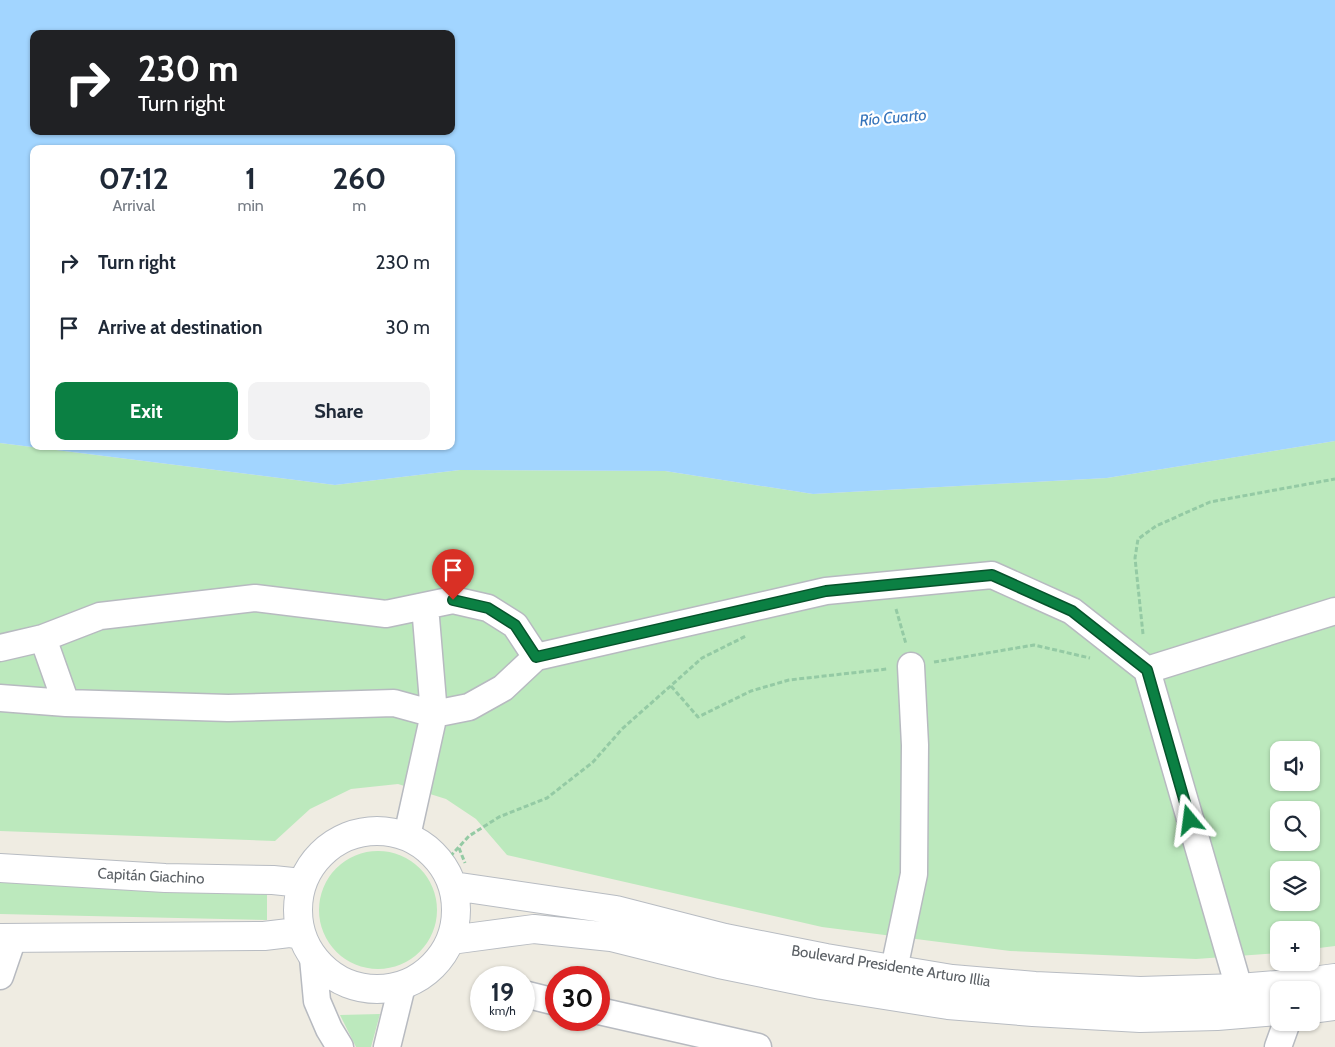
<!DOCTYPE html>
<meta charset="utf-8">
<style>
:root{--surface:#fff;--page:#f2f2f3;--text:#1f2937;--muted:#747a83;--accent:#0b8043}
body{margin:0;font-family:Cabin,sans-serif;background:var(--page);color:var(--text);height:100vh;display:flex;flex-direction:column;font-size:19px;white-space:nowrap}
*{box-sizing:border-box;margin:0}
p{font-size:16px;color:var(--muted)}
.icon{flex:none;width:28px;height:28px;fill:none;stroke:currentColor;stroke-width:2;stroke-linecap:round;stroke-linejoin:round}
.map{position:relative;flex:1;overflow:hidden}
.drawer{position:absolute;left:30px;top:145px;width:425px;height:305px;display:flex;flex-direction:column;background:var(--surface);border-radius:10px;box-shadow:0 1px 4px #0004}
.drawer>*{flex:none}
.banner{position:absolute;left:30px;top:30px;width:425px;height:105px;border-radius:10px;box-shadow:0 1px 4px #0004;background:#202124;color:#fff;overflow:hidden}
.buttons{position:absolute;left:1270px;top:741px;display:grid;gap:10px}
.buttons a{display:grid;place-items:center;width:50px;height:50px;border-radius:10px;background:var(--surface);box-shadow:0 1px 4px #0004;font-size:25px}
.speed{position:absolute;left:470px;top:966px;display:flex;gap:10px;font-size:25px;font-weight:700;text-align:center}
.speed>*{display:grid;place-content:center;width:65px;height:65px;border-radius:50%;background:var(--surface);box-shadow:0 1px 4px #0004;line-height:1}
.speed small{font-size:12px;font-weight:400}
.speed .limit{border:8px solid #d22;background:#fff;color:#111}
.pin{position:absolute;display:grid;place-items:center;width:42px;height:42px;color:#fff;margin:-51px -21px;border-radius:50% 50% 50% 0;rotate:-45deg;box-shadow:0 0 5px #0007}
.pin .icon{rotate:45deg}
.me{position:absolute;width:55px;margin:-28px;rotate:344deg;stroke-linejoin:round;filter:drop-shadow(0 0 4px #0008)}
.turn{display:flex;align-items:center;gap:18px;height:105px;padding:0 25px;font-size:22px}
.turn .icon{width:65px;height:65px;stroke-width:2.5}
.turn b{display:block;font-size:35px;line-height:42px}
.eta{display:flex;justify-content:space-evenly;align-items:center;height:85px;text-align:center}
.eta b{font-size:30px;font-weight:700;line-height:35px}
.button{display:flex;gap:10px;margin-top:auto;padding:10px 25px}
.button a{flex:1;height:58px;border-radius:10px;background:var(--accent);color:#fff;font-size:20px;font-weight:700;line-height:58px;text-align:center}
.button a+a{background:var(--page);color:var(--text)}
ul{padding:0;list-style:none}
li{display:flex;align-items:center;gap:15px;height:65px;padding:0 25px}
li div{flex:1}
li b{display:block;font-size:19px}
li em{font-style:normal}
.map>svg:first-child{display:block}
.green{fill:#bce9bd;fill-rule:evenodd}
.water{fill:#a2d5ff;fill-rule:evenodd}
.lines{fill:none;stroke-linecap:round;stroke-linejoin:round}
.street-casing{stroke:#b7bac0;stroke-width:29}
.secondary-casing{stroke:#b8bcc2;stroke-width:30}
.path{stroke:#94caa4;stroke-width:3;stroke-dasharray:5 2.5;stroke-linecap:butt}
.street{stroke:#fff;stroke-width:26}
.secondary{stroke:#fff;stroke-width:28}
.route-casing{stroke:#07532c;stroke-width:12}
.route{stroke:#0b8043;stroke-width:9}
.labels{text-anchor:middle;stroke-width:4.5;stroke-linejoin:round;paint-order:stroke}
.street-label{font-size:15px;fill:#5a5f64;stroke:#fff}
.water-label{font-size:16px;font-style:italic;fill:#3574bb;stroke:#fff}
</style>
<div class="map">
<svg width="1335" height="1047" viewBox="0 0 1335 1047">
<rect width="100%" height="100%" fill="#efece2"/>
<path class="green" d="M1335,441V946L1311,949V930H1279V953L1196,959L1010,951L822,927L507,855L476,819L446,799L398,784L351,789L310,809L275,841L0,831V443L335,485L460,470L665,471L813,494L1107,478ZM1279,750H1311V782H1279ZM1279,810H1311V842H1279ZM1279,870H1311V902H1279Z
M319 910a59 59 0 1 1 118 0a59 59 0 1 1-118 0Z
M0,880L267,894V920L0,914Z
M380,1014L371,1047H356L340,1015Z"/>
<path class="water" d="M0,0H1335V441L1107,478L813,494L665,471L460,470L335,485L0,443ZM34,34H451V131H34ZM34,149H451V446H34Z"/>
<g class="lines">
<defs>
<path id="street" d="M43,638L66,703
M0,648L43,638L100,616L255,598L386,614L453,600L488,608L515,625L536,657L826,591L992,575L1072,611L1147,670L1239,988
M1147,670L1335,611
M0,698L66,703L228,708L394,703L434,714L469,707L503,688L536,657
M407,836L434,714L425,606
M313,958L317,1001L329,1029L340,1047
M894,969L914,874L915,745L911,666
M0,976L13,938
M524,994L556,1002
M599,1011L758,1047
M387,1047L402,986
M1278,1047L1287,1022"/>
<path id="secondary" d="M298 910a79 79 0 1 1 158 0a79 79 0 1 1-158 0Z
M0,868L165,878L273,880L302,883
M453,886L616,910L725,938L826,958L952,979L1035,986L1140,991L1239,988L1290,984L1335,978
M0,938L264,936L289,933L301,935
M451,940L534,929L611,937L719,964L821,985L948,1005L1033,1012L1140,1018L1217,1016L1279,1011
M1311,1009L1335,1006"/>
</defs>
<use href="#street" class="street-casing"/>
<use href="#secondary" class="secondary-casing"/>
<path class="path" d="M896,609L906,644
M1143,634L1135,558L1138,539L1156,526L1210,502L1335,479
M934,662L1034,645L1090,658
M671,686L698,717L751,691L789,680L887,669
M459,848L465,863
M445,862L469,836L499,817L547,798L593,762L622,729L702,658L746,636"/>
<use href="#street" class="street"/>
<use href="#secondary" class="secondary"/>
</g>
<g class="lines">
<defs>
<path id="route" d="M453,600L488,608L515,625L536,657L826,591L992,575L1072,611L1147,670L1190,820"/>
</defs>
<use href="#route" class="route-casing"/>
<use href="#route" class="route"/>
</g>
<g class="labels">
<g class="street-label">
<text transform="translate(151 876) rotate(3)" y="5">Capitán Giachino</text>
<text transform="translate(891 966) rotate(9)" y="5">Boulevard Presidente Arturo Illia</text>
</g>
<g class="water-label">
<text transform="translate(893 117) rotate(-5)" y="6">Río Cuarto</text>
</g>
</g>
</svg>
<div class="buttons">
<a><svg class="icon" aria-label="sound" viewBox="0 0 24 24"><path d="M4 9h4l5-4v14l-5-4H4zM17 9q2 3 0 6"/></svg></a>
<a><svg class="icon" aria-label="search" viewBox="0 0 24 24"><circle cx="10" cy="10" r="6"/><path d="M15 15l6 6"/></svg></a>
<a><svg class="icon" aria-label="layers" viewBox="0 0 24 24"><path d="M12 4l9 5-9 5-9-5zM3 14l9 5 9-5"/></svg></a>
<a>+</a>
<a>−</a>
</div>
<div class="speed"><div>19<small>km/h</small></div><div class="limit">30</div></div>
<div class="pin" style="left:453px;top:600px;background:#d93025"><svg class="icon" aria-label="arrive" viewBox="0 0 24 24"><path d="M6 21V4h12l-3 4 3 4H6"/></svg></div>
<svg class="me" style="left:1190px;top:820px" viewBox="-20 -20 40 40"><path d="M0-17L14 15 0 8-14 15z" fill="#0b8043" stroke="#fff" stroke-width="4"/></svg>
<div class="banner">
<div class="turn"><svg class="icon" aria-label="right" viewBox="0 0 24 24"><path d="M7 20v-9h11M14 6l5 5-5 5"/></svg><div><b>230 m</b>Turn right</div></div>
</div>
<section class="drawer">
<div class="eta">
<div><b>07:12</b><p>Arrival</p></div>
<div><b>1</b><p>min</p></div>
<div><b>260</b><p>m</p></div>
</div>
<ul>
<li><svg class="icon" aria-label="right" viewBox="0 0 24 24"><path d="M7 20v-9h11M14 6l5 5-5 5"/></svg><div><b>Turn right</b></div><em>230 m</em></li>
<li><svg class="icon" aria-label="arrive" viewBox="0 0 24 24"><path d="M6 21V4h12l-3 4 3 4H6"/></svg><div><b>Arrive at destination</b></div><em>30 m</em></li>
</ul>
<div class="button"><a>Exit</a><a>Share</a></div>
</section>
</div>
